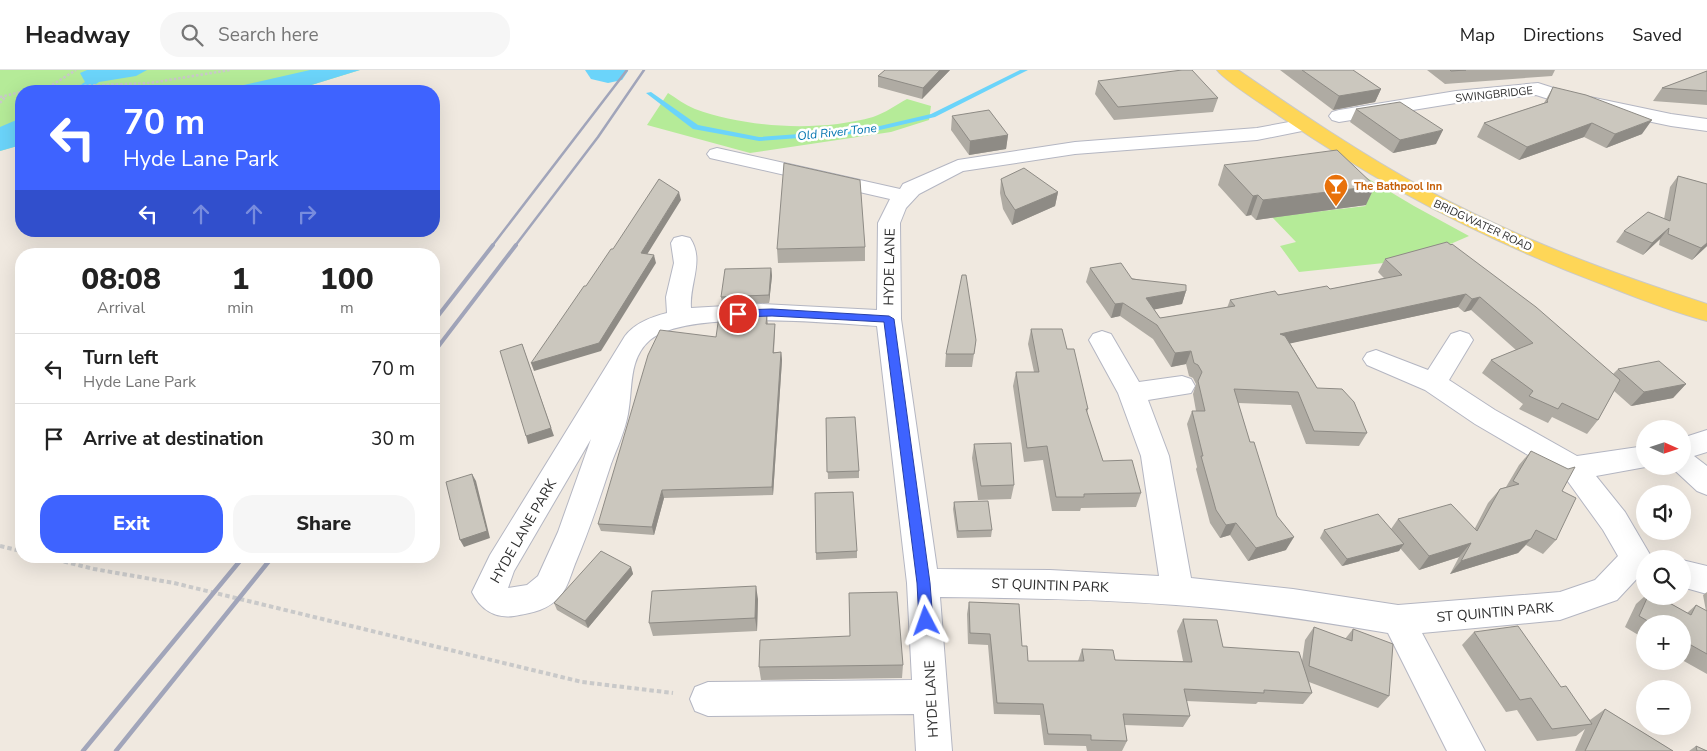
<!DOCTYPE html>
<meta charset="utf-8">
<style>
:root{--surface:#fff;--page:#f6f6f6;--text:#222;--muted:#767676;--line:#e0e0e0;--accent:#3e63ff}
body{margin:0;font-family:"Nunito Sans",sans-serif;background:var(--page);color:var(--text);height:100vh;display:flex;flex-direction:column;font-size:19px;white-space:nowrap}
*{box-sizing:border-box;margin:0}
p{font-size:16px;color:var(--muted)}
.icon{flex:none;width:28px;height:28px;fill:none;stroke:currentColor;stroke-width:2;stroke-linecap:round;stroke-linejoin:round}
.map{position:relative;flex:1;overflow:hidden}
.details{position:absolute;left:15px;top:178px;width:425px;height:315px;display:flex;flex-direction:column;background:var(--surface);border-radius:20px;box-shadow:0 5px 20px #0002}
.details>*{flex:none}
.top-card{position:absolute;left:15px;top:15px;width:425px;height:152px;border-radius:20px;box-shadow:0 5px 20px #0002;background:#3e63ff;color:#fff;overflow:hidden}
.needle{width:32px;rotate:93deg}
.controls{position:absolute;left:1636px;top:350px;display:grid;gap:10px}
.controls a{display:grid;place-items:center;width:55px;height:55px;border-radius:50%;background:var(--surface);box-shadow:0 5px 20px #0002;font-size:25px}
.pin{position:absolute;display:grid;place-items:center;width:42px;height:42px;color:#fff;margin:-21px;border:2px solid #fff;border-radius:50%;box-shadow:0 1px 5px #0007}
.me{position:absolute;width:55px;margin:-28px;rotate:356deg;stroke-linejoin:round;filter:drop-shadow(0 0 4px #0008)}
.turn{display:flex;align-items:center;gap:18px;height:105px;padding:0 25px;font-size:22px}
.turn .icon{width:65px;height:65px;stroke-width:2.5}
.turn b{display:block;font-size:35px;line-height:42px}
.lanes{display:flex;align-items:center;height:48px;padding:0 25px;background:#0003;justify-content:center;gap:25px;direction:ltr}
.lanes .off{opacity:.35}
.eta{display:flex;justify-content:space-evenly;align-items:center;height:85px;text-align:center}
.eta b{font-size:30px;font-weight:800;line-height:35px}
.action{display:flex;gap:10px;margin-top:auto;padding:10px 25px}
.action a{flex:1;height:58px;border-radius:20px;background:var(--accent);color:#fff;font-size:20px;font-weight:800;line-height:58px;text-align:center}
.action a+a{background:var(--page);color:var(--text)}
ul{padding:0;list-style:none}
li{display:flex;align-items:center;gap:15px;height:70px;padding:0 25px;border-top:1px solid var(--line)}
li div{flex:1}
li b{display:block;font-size:19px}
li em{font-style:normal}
header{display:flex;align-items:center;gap:30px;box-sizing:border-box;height:70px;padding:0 25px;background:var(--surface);border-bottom:1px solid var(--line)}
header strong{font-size:24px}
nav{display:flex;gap:28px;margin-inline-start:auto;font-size:18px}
.search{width:350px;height:45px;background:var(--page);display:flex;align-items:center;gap:12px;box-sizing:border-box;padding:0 18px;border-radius:20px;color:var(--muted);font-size:19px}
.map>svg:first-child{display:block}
.green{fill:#b5eb98}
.water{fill:#6bd4fa}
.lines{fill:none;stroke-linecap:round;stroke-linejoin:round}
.stream{fill:#6bd4fa;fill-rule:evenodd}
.river{fill:#6bd4fa;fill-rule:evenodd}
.minor-casing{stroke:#b4b6c2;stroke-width:2}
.major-casing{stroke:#c9c9c9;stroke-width:2}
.path-far1{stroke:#c9c9c9;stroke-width:2.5;stroke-dasharray:2.5 2;stroke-linecap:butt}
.path{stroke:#c9c9c9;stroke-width:4;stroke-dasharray:4.5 3;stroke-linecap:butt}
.minor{fill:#fff;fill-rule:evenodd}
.major{fill:#fed657;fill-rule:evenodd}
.rail-far2{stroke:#a1a5ba;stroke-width:2.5}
.rail-far1{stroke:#a1a5ba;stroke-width:4}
.rail{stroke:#a1a5ba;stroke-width:4.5}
.wall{fill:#afaba3}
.shaded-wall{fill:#8e8b85}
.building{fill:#cbc7be;stroke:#8e8b85}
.route{fill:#3e63ff;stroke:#2840a6}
.labels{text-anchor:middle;stroke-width:5;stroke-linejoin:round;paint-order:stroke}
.far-street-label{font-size:11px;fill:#2e2e2e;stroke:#fff}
.far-food-label{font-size:11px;font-weight:bold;fill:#c56008;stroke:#fff;text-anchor:start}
.far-water-label{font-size:12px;font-style:italic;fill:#0174af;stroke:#fff}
.street-label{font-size:14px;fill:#2e2e2e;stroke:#fff}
</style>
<header>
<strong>Headway</strong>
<div class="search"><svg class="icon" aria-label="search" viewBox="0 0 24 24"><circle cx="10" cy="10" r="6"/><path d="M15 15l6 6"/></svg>Search here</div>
<nav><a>Map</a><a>Directions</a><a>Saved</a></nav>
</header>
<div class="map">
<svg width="1707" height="681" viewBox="0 0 1707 681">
<rect width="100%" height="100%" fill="#f0e9e0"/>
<path class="green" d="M0,0H360L292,21H21V75L0,81Z
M668,23C676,28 685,35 695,39C747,58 819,62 873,47C885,43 896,35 907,29L931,36L929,50L891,62L750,83L647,55Z
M1347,96L1414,136L1469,166L1432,182L1384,193L1299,202L1280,176L1296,172L1272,147L1366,136L1328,99Z"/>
<path class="water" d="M87,0H147L136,6L99,12L89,19V21H71L85,12L80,3Z
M310,0H360L292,21H217Z
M21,48V75L0,81V57Z"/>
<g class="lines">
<path class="stream" d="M1020,0H1028L935,47L867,63L759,71L693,59L646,23L651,22L698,55L759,67L867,59L931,44Z"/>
<path class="river" d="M585,0H627L628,1L622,10L608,13L591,9Z"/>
<defs>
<path id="minor" d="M1538,13L1566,22L1671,44L1707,49V61L1671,56L1561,33L1536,25L1456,33L1339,52L1332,50L1329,46L1332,42L1339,40L1456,21Z
M1305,49L1312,51L1315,55L1312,59L1257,70L1075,84L963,101L919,124L906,138L900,153L901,249L937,499L1050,500L1159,506L1141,386L1118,323L1089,270L1093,264L1102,261L1111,264L1139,312L1182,306L1191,309L1195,316L1191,323L1148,330L1169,386L1191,508L1293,519L1398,535L1560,522L1595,510L1618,486L1603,460L1564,406L1475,354L1425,320L1367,295L1363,289L1367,283L1376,280L1428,300L1451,264L1460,261L1469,264L1473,270L1449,310L1495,340L1577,386L1645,376V396H1651L1596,406L1625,442L1652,488L1645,489V500L1617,530L1560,550L1422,563L1485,681H1447L1388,563C1317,551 1247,540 1176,535C1098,529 1019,528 940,527L952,681H916L914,644L708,646L695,641L690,629L695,617L708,612L912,610L907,513L877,256C829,253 686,239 650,270C628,289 633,318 628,344C625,361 617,378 611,394C600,428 589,461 575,494C571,504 568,517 561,525C549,540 532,543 514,546C495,549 480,539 472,522L490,485L625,266C635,253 651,247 667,243L666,227L674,193L671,173L674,168L682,166L690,168C705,190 689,214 691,238L761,234L877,240L878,153L890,129L710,88L707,84L710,80L717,78L900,119L903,114L958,90L1075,72L1257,58ZM591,369L558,462L538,506L527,515L508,518L514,501Z
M1707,360V382L1694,386L1707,396V425L1697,421L1670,396H1682V368Z
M1682,490L1707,496V524L1682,517Z"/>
<path id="major" d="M1217,0H1238C1299,42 1361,84 1427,120C1516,168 1611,203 1707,234V251C1673,242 1640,229 1607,216C1491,173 1383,117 1281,47C1267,37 1226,12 1217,0Z"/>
</defs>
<use href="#minor" class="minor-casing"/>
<use href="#major" class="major-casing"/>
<path class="path-far1" d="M52,15L76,0
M26,21L54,17L150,13L230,0
M0,27L21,22
M0,33L6,26"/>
<path class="path" d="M0,476L21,481
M42,486L94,499L174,513L582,612L673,623"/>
<use href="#minor" class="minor"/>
<use href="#major" class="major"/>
<path class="rail-far2" d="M492,176L627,0
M515,176L598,67L644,0"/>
<path class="rail-far1" d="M434,251L493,175
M434,282L516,175"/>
<path class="rail" d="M83,681L244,486
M116,681L273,486"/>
</g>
<path class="wall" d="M885,0H950L922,29L878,17V6Z
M1280,0H1353L1381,19L1375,32L1333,40Z
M1427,0H1555L1552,6L1445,14Z
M1707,1V35L1653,31L1662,18Z
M1098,11L1218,28L1213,42L1114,50L1095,24Z
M1553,17L1642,64L1606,78L1584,67L1519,90L1477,67L1484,53L1544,33Z
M1356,39L1436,74L1393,83L1350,52Z
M952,46L1008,65L1006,79L969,85L951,60Z
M1224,95L1366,135L1256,150L1251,145L1246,146L1218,115Z
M1678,106L1707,114V176L1692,190L1659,175L1660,169L1643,185L1616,172L1624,161L1664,149L1670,117Z
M1001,109L1058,122L1055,136L1012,155L1003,139L1000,123Z
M1447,172L1613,304L1618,299L1686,314L1673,328L1631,336L1614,321L1598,350L1587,364L1552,347L1548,353L1519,339L1523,334L1482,303L1491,290L1516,280L1471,240L1464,242L1458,237L1290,273L1317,318L1367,363L1359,376L1306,374L1291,335L1238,333L1250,372L1286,480L1248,491L1230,465L1220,468L1210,453L1196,399L1197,397L1187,354L1192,341H1196L1193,324L1196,314L1193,308L1189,306L1186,294L1171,297L1153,269L1120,246L1111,248L1086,212L1090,198L1186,221L1182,234L1154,239L1160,248L1227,238L1230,230L1330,219L1384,208L1378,202L1385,189Z
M865,177V191L778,193L777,179Z
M771,198L772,206L769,233L722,234L721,227Z
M767,245L768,254L775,262L774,282H781L782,290L773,425L664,428L654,465L601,461L598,454Z
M1031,259L1067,279L1088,339L1087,343L1103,391L1141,423L1136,437L1081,438L1080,441H1052L1043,390L1024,392L1013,316L1016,302H1034L1028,274Z
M976,270L972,297H945L946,284Z
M826,348L859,401V408L828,409Z
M974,374L1014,415L1011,429L978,430L972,388Z
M1531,381L1562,421L1556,470L1543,484L1526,475L1518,483L1450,504L1459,487L1419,500L1400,478L1399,481L1342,496L1320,468L1324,460L1391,459L1398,449L1475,458L1488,433L1500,419L1506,417L1519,395Z
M815,423L857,481V488L816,490Z
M954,432L992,460L991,467L957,468L953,439Z
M631,497L633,504L588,558L557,540L554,533Z
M1707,522V604L1682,590V554H1645V569L1625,557L1636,534L1645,526H1657L1687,543L1696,535L1706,541L1703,525Z
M849,523L903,595L902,608L761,610L759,597L850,567Z
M758,529L757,561L653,566L649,553Z
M969,532L1022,576L1028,591H1078L1082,579L1115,590L1183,591L1177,561L1183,549L1223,577L1302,591L1305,570L1314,557L1345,569L1353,559L1389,626L1378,638L1309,612L1312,623L1303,634L1258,632L1256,634L1186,631L1190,646L1183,657L1124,655L1127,671L1122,681H1087L1086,676L1044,675L1040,645L994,644L988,575L968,574L967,544Z
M1474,562L1561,617L1590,650L1605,639L1673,681H1575L1585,659L1576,666L1537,671L1517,640L1506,642L1462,575Z
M1696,676L1707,681H1689Z"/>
<path class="shaded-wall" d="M940,0H950L922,29L923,18Z
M1381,19L1375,32L1333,40L1339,26Z
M1652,50L1642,64L1606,78L1615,64Z
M1592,53L1584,67L1519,90L1527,77Z
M1443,60L1436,74L1393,83L1400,70Z
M1008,65L1006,79L969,85L970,71Z
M1375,116L1366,135L1256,150L1263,130Z
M679,122L681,130L643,191L641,183Z
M1058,122L1055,136L1012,155L1015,140Z
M1258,125L1251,145L1246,146L1253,126Z
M1669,158L1660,169L1643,185L1652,173Z
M1707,173V176L1692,190L1701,178Z
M654,185L656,193L601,281L534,301L531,293Z
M771,198L772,206L769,233V225Z
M1186,221L1182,234L1142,242L1146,228Z
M1466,224L1458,237L1274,277L1280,264Z
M1480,227L1471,240L1464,242L1472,229Z
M1123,233L1120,246L1111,248L1115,234Z
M522,274L554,366L528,374L526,366Z
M1191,281L1186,294L1171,297L1175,283Z
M781,282L782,290L773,425L772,417Z
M1686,314L1673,328L1631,336L1644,322Z
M472,404L476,411L490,468L464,477L460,470Z
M662,420L664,428L654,465L652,457Z
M1236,453L1230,465L1220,468L1226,455Z
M1294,467L1286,480L1248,491L1256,478Z
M1531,469L1518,483L1450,504L1461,491Z
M1471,473L1459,487L1419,500L1429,486Z
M1404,474L1399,481L1342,496L1347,489Z
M631,497L633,504L588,558L585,551Z
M756,516L758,529L757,561L755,548Z"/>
<path class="building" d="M885,0H940L923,18L878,6Z
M1182,0H1192L1218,28L1118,37L1098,11Z
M1302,0H1353L1381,19L1339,26Z
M1450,0H1466L1451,1Z
M1707,1V21L1662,18Z
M1553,17L1586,25L1652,50L1615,64L1592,53L1527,77L1484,53L1548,32L1547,31Z
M1400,32L1443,60L1400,70L1356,39Z
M989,40L1008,65L970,71L952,46Z
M1337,80L1375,116L1263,130L1258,125L1253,126L1224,95Z
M784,93L860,110L865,177L777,179Z
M1024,98L1058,122L1015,140L1005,125L1001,109Z
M1678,106L1707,114V173L1701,178L1668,164L1669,158L1652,173L1624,161L1648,142L1670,151Z
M659,109L679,122L641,183L654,185L599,273L531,293L584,216H586L611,179H613Z
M1447,172L1451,175L1452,174L1536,237L1620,310L1598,350L1562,333L1558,339L1529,326L1533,321L1491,290L1533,273L1480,227L1472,229L1466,224L1280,264L1285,266L1317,318L1342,319L1354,332L1367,363L1314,361L1298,322L1234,319L1250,372H1254L1277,446L1294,467L1256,478L1236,453L1226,455L1216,440L1201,386H1203L1192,341H1205L1198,311L1202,302L1198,295L1194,293L1191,281L1175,283L1157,255L1123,233L1115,234L1090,198L1121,193L1132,209L1186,215V221L1146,228L1160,248L1235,236L1230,230L1275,221L1278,225L1327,216L1330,219L1402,205L1385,189Z
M771,198L769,225L721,227L725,199Z
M962,205H966L976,270L974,284H946Z
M767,245L766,254H775L773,283L781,282L772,417L662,420L652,457L598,454L648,285L660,260L716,267L719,246Z
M1031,259H1062L1067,279H1074L1088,339H1086L1103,391L1132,390L1141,423L1084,424V427H1056L1047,376L1027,378L1016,302H1039Z
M522,274L551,358L526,366L500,281Z
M1659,291L1686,314L1644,322L1618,299Z
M855,347L859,401L827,402L826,348Z
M1011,373L1014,415L981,416L974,374Z
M1531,381L1568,399L1575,397L1562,421L1576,428L1556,470L1536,460L1531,469L1461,491L1471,473L1429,486L1398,449L1451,434L1477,461L1500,419L1519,414L1513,411Z
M472,404L487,461L460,470L446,412Z
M853,422L857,481L816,483L815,423Z
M988,431L992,460L958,461L954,432Z
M1378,444L1404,474L1347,489L1324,460Z
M601,481L631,497L585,551L554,533Z
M756,516L755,548L649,553L652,521Z
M897,522L903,595L759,597L760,570L850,566L849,523Z
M1648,526H1657L1691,545L1696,535L1707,541V584L1682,570V554H1653L1639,546Z
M969,532L1019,534L1022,576H1027L1028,591H1084L1082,579L1113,580L1115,590L1192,592L1183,549L1217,550L1223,577L1299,582L1312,623L1264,620V623L1184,619L1190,646L1123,644L1127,671L1091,670V665L1048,664L1043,634L997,633L990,564L970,563Z
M1518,556L1561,617L1566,616L1592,654L1552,659L1531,628L1520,630L1474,562Z
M1314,557L1352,571L1353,559L1393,574L1389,626L1309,596Z
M1605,639L1673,681H1585Z
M1696,676L1707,681H1697Z"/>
<path class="route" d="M772,239L889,246L894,249L930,513L933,551L931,555L926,557L921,555L919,551L917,513L884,252L772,246L738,247L733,244L738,240Z"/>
<defs>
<symbol id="bar-pin" viewBox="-11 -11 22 30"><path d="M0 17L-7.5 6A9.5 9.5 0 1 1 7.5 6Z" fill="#e8710a" stroke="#fff"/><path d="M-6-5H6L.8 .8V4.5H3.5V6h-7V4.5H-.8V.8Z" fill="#fff"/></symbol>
</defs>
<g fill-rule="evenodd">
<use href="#bar-pin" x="1322" y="102" width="28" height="38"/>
</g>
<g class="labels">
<g class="far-street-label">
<text transform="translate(1494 24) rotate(-6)" y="4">SWINGBRIDGE</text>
<text transform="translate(1483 155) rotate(25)" y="4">BRIDGWATER ROAD</text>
</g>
<g class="far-food-label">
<text x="1354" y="120">The Bathpool Inn</text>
</g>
<g class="far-water-label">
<text transform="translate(837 62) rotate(-6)" y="4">Old River Tone</text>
</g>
<g class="street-label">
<text transform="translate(889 197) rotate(-89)" y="5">HYDE LANE</text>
<text transform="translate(523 461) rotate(-60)" y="5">HYDE LANE PARK</text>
<text transform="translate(1050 515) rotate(2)" y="5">ST QUINTIN PARK</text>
<text transform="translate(1495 542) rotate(-5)" y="5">ST QUINTIN PARK</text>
<text transform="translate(931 629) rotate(-93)" y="5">HYDE LANE</text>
</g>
</g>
</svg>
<div class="controls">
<a><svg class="needle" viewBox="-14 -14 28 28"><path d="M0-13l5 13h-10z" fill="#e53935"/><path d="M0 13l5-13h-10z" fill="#767676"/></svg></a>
<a><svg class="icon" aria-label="sound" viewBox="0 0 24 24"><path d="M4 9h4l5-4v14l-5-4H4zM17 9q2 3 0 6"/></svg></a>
<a><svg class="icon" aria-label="search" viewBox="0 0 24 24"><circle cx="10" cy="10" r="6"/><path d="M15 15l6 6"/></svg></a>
<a>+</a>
<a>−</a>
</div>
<div class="pin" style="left:738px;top:244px;background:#d93025"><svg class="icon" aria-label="arrive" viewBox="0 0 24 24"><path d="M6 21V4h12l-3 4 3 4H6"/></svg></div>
<svg class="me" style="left:926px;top:551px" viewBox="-20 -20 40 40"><path d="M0-17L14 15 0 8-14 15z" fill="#3e63ff" stroke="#fff" stroke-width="4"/></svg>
<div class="top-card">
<div class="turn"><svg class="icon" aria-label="left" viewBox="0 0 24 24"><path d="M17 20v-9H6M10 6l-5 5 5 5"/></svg><div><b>70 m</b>Hyde Lane Park</div></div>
<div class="lanes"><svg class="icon" aria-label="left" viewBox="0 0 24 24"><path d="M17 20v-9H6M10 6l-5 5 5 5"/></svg><svg class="icon off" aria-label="ahead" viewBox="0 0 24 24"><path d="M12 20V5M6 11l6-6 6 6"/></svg><svg class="icon off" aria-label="ahead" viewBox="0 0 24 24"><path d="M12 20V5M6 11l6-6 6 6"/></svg><svg class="icon off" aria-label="right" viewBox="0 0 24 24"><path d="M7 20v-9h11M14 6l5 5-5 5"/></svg></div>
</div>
<section class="details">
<div class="eta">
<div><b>08:08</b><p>Arrival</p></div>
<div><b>1</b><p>min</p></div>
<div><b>100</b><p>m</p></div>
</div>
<ul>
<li><svg class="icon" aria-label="left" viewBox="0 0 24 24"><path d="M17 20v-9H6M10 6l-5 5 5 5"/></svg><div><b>Turn left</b><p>Hyde Lane Park</p></div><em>70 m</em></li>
<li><svg class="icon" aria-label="arrive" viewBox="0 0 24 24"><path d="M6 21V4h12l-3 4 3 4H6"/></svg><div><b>Arrive at destination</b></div><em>30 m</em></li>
</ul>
<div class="action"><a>Exit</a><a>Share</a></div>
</section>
</div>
